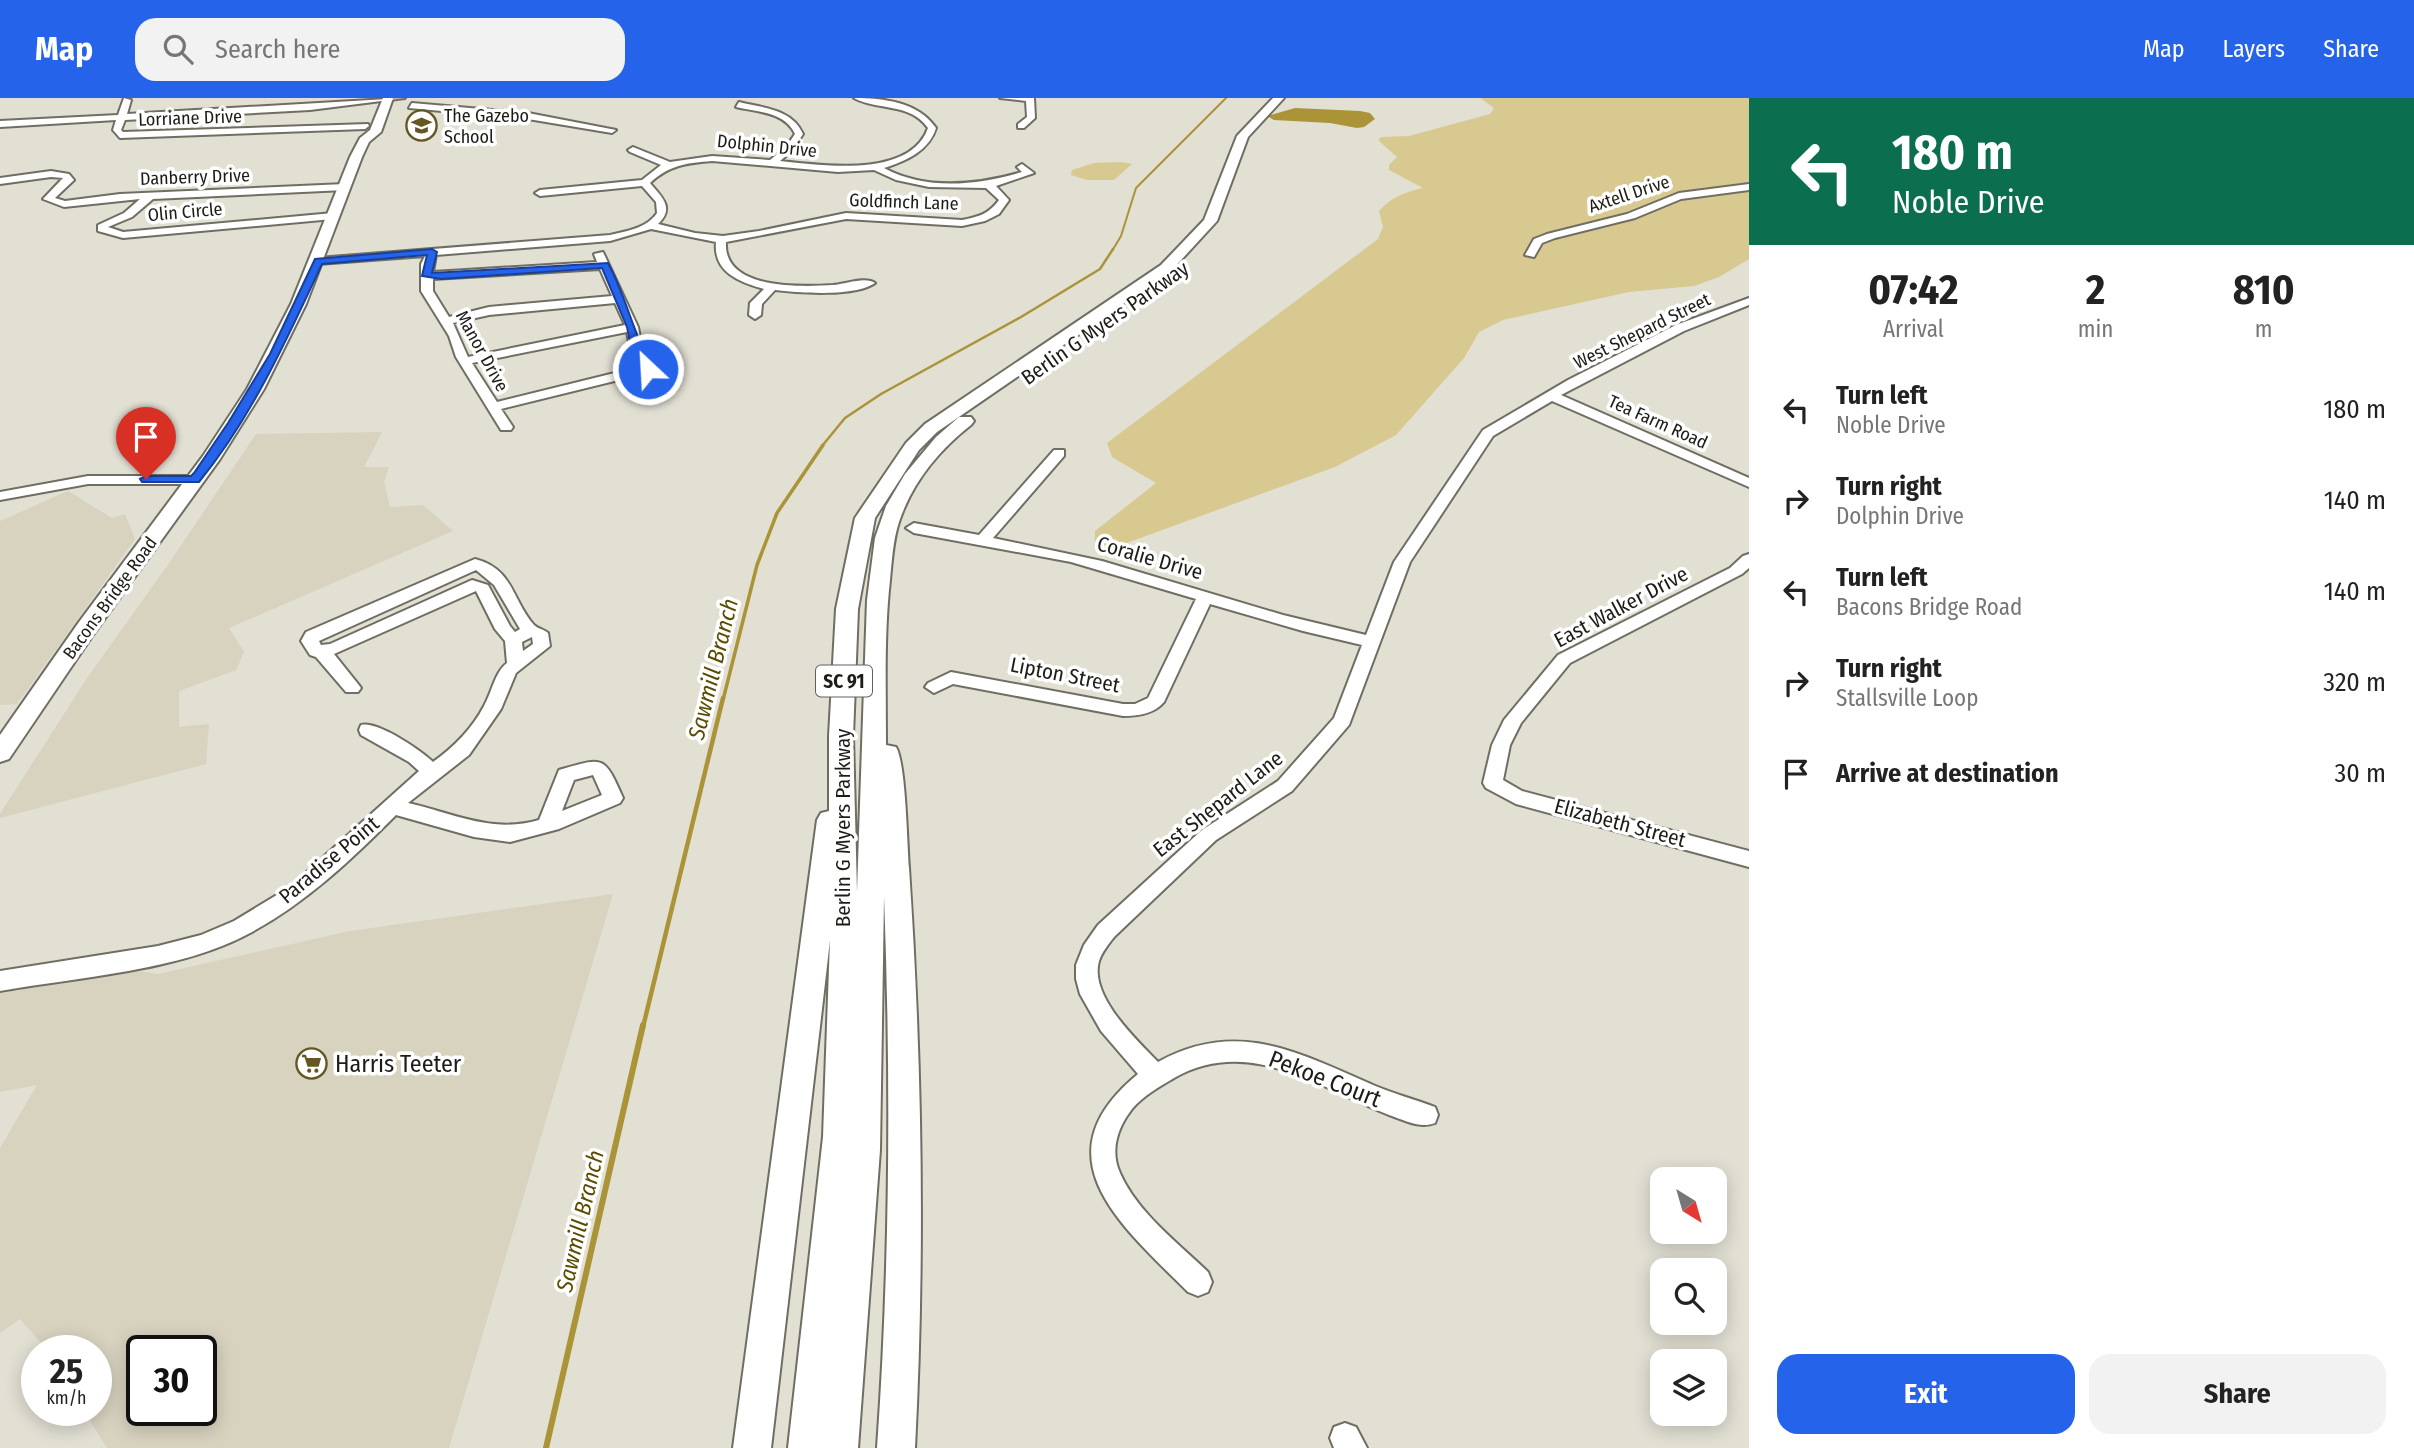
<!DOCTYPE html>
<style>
:root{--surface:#fff;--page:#f2f2f2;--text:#222;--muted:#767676;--accent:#2563eb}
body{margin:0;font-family:"Fira Sans Condensed",sans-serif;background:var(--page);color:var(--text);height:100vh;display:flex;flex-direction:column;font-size:26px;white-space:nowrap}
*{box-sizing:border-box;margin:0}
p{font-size:23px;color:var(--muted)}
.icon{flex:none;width:38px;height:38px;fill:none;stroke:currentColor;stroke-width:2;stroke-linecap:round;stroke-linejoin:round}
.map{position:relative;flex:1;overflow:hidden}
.details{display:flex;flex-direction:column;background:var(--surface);width:665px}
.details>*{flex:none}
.hud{background:#0b6e4f;color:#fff;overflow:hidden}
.needle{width:46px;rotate:143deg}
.fabs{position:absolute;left:1650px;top:1069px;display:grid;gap:14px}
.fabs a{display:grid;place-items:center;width:77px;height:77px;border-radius:14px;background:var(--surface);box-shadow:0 4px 18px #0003;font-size:35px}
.speed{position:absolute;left:21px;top:1237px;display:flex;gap:14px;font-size:35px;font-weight:700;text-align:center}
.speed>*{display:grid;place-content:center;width:91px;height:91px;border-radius:50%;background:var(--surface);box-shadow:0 4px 18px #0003;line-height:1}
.speed small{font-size:18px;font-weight:400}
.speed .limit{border:4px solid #111;border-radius:10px;background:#fff;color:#111}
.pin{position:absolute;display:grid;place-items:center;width:60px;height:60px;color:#fff;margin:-72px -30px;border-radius:50% 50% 50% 0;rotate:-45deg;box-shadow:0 0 7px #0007}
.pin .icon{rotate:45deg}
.me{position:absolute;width:77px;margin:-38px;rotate:335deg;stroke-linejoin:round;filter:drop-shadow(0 0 5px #0008)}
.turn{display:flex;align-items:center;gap:24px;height:147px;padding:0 28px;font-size:32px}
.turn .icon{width:91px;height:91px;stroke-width:2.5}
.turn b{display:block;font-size:49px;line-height:60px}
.eta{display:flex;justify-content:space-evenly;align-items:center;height:119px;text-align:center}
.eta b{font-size:42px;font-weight:700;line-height:49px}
.cta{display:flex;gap:14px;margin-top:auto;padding:14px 28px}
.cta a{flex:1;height:80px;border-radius:21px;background:var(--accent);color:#fff;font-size:28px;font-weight:700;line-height:80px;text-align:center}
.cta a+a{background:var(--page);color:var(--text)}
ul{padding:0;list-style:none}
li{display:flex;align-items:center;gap:21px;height:91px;padding:0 28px}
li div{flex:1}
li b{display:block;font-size:26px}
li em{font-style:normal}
header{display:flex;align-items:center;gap:42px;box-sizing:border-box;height:98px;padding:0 35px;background:var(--accent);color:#fff}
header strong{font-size:33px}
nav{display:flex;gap:38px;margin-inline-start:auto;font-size:24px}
.search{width:490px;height:63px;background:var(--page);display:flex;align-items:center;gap:18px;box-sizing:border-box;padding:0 24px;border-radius:21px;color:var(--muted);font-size:26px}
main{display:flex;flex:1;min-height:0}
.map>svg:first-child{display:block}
.built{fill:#d8d3bf;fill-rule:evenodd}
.green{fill:#d8c990}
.water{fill:#aa9437}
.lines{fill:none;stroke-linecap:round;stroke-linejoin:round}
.stream-far4{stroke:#aa9437;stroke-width:2}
.stream-far3{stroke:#aa9437;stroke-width:2.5}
.stream-far2{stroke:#aa9437;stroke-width:3.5}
.stream-far1{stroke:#aa9437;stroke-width:4.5}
.stream{stroke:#aa9437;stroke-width:6}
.minor-casing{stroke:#706e63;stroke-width:4}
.major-casing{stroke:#706e63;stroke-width:4}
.minor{fill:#fff;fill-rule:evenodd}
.major{fill:#fff;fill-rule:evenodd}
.route{fill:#2563eb;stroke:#184099;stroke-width:2}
.labels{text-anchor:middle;stroke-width:7;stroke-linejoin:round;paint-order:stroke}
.far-poi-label{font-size:18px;fill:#1d1c17;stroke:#fff;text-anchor:start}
.far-street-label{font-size:18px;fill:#1d1c17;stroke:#fff}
.shield{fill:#fff;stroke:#61605d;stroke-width:2}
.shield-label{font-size:19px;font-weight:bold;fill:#1d1c17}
.street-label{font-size:21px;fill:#1d1c17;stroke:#fff}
.water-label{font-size:23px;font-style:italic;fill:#5b4c00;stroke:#fff}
.near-poi-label{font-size:24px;fill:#1d1c17;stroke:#fff;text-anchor:start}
.near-street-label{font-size:24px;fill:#1d1c17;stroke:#fff}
</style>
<header>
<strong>Map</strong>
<div class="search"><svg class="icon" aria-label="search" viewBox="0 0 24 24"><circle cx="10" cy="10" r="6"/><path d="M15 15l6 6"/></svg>Search here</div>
<nav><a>Map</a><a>Layers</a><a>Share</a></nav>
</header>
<main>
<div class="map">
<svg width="1749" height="1350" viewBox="0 0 1749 1350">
<rect width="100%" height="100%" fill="#e2dfd3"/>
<path class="built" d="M382,334L364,369H389L384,384L390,409L423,407L453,433L229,530L244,554L236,572L179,593V629L209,626L206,666L0,720V716L87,580L172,461L256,336Z
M68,393L112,420L125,416L135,441L17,606L0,607V423Z
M613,796L449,1350H107L84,1313L96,1312V1253H48L20,1221L0,1235V1050L37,987L0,994V890L109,869L158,876L350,833ZM142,1253H201V1312H142Z"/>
<path class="green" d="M1480,0H1749V161L1719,179L1694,188L1629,194L1503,222L1479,234L1464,260L1396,337L1335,369L1113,450L1095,444V433L1156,385L1112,359L1107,345L1378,141L1383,129L1379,113C1391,99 1406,94 1423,90L1389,72V67L1397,59L1378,42L1381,39L1409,38L1490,16L1494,10Z
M1121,64L1132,66L1114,82H1087L1071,77L1072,72L1094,65Z"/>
<path class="water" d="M1295,10L1360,13L1370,15L1375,21L1364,29L1357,30L1330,25L1274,22L1267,18Z"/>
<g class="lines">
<path class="stream-far4" d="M1112,153L1121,138L1136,90L1226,0"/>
<path class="stream-far3" d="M822,348L845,320L881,296L1021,219L1100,171L1113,151"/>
<path class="stream-far2" d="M723,602L757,467L777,415L823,347"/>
<path class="stream-far1" d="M643,929L723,600"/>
<path class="stream" d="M546,1350L643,927"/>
<defs>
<path id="minor" d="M124,0L131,2L127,16L405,0L310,12L125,22L121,32L123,34L368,26L369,28L365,31L120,40L113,32L116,22L0,29V23L118,17Z
M854,0C884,0 918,4 936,30C929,53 906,63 884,70C927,93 977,87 1022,74L1017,69L1022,66L1034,75L996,88L1009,102L999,116L985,123L962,128L846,121L726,144C723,192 800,189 833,187C845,186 866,178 875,185C855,199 799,195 775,192L762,206L761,217L755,221L749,217L750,205L764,191C739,184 713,174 716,144L651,131L610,143L436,157L433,174L597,164L594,156L603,154L638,229L642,250L666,295L664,298H654L643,276L501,311L513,329L511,332H501L456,259L449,238L421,193V166L425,158L318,166L312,163L318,160L610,137C627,133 647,130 657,115L656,104L642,88L540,98L535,95L540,92L642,82L661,67L630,54L628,52L633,49L670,64L712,58L770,62L786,49L795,36C785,14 757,14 736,9L739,4C764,10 792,11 803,36L792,53L780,63C821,67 910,81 928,30C910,4 877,13 854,0ZM712,63L838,74L874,72L896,82L929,89L986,90L999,102C989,116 978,119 962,122L846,115L759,133L723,138L695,135L658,126C675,110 662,99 650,85C669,67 687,65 712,63ZM600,171L612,198L489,209L449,219L433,193V181ZM615,205L625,227L468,259L453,225L489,217ZM627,234L630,250L639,269L497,304L472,265Z
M1000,0H1034L1035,20L1024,30H1018V26L1027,19L1026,3Z
M412,5L528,15L616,32L612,35L528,21L409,10Z
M51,73L69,76L74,82L55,100L65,103L120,96L345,86L350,89L345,92L153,101L132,119L108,129L123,134L333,115L338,118L333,121L123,140L98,133V127L124,115L140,101L64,109L43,101L63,80L51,79L0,86V80Z
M1749,86V92L1681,101L1635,120L1555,140L1542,145L1534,159L1525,157L1534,141L1547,136L1627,116L1679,95Z
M1749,200V207L1684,233L1561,297L1749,380V389L1552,303L1493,338L1410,464L1349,627L1292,693L1216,742L1114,839C1108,847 1102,854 1099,863C1089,898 1136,941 1158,964C1237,920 1299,955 1373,987C1394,996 1414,1001 1435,1009L1438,1017L1435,1025C1420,1031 1404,1022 1389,1017C1320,990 1249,937 1174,980C1159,989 1143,998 1132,1011C1117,1030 1110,1053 1120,1075C1137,1114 1178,1145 1208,1174L1212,1184L1208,1194L1198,1198L1188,1194C1121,1127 1037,1059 1138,976L1101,933L1080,896L1076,881V867L1084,847L1098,827L1202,732L1278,683L1334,620L1362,547L1303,533L1210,506L1164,604C1154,616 1138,618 1123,618L953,586L934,595L925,589L928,585L951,574L1123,606H1135L1148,600L1196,501L1071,464L914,435L906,430L914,425L979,437L1054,352H1064V358L993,440L1102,463L1283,517L1366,537L1394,464L1483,332L1568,282L1676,227Z
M88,378H194L201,382L194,386H88L0,402V394Z
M1749,456V470L1742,476L1570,565L1521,625L1510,647L1503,682L1522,693L1749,753V769L1516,706L1486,690L1483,685L1492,647L1504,622L1558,557L1730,470L1743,458Z
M475,461C514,471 512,503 534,527C538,531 544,531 548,535L550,548L516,575L501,611L469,657L408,705C453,715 492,736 539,722L559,672C604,659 604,657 623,700L620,705L559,731L510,744L474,739L396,717C352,761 306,805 250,835C181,873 78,879 0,893V873L158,848L201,837L234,823L290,789L419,673L409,664L361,637L359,632L361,627C378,623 420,652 433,664C454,649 472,631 484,608C492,594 495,574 507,565L505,543L495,531L476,493L334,556L358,586L361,590L358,594H346L316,559L310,557L301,543L306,534ZM476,472L494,487L520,531L515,534L510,528L488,487L472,482L330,546L321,547L319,543ZM532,539L533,546L523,553L522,544ZM593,677L602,697L562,713L574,682Z
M1345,1325L1356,1329L1367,1350H1334L1330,1340L1334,1329Z"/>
<path id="major" d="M383,0H393L381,34L369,44L362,59L306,206L264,291L220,361L95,534L9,661L0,664V637L79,524L203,358L247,291L291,206L350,59L360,40L370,32Z
M1273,0H1284L1248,39L1217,123L1171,173L937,334L919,352L875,420L858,511L853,638L857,794L867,502L875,440L886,408L905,376L936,339L959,319H971L974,323L971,327C939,352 912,385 899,424C893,442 892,462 890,482C884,536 886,592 886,647L896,649C906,666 907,746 909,770C922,963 925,1157 915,1350H877C890,1166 891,982 884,798L880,1052L858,1350H788L823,1039L830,842L771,1350H733L817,722L821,715L829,713V638L836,511L855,420L906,345L925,326L1161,167L1204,122L1237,38Z"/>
</defs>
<use href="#minor" class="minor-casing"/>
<use href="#major" class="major-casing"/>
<use href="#minor" class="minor"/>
<use href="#major" class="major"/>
</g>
<path class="route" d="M432,151L437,154L432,175L608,165C627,200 634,239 653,271L644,273L631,250L627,229L602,170L441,181L422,178L427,157L322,166C287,241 252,319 199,384H142L140,381L146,378H191L194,375L228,325L270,256L315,161Z"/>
<defs>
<symbol id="school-ring" viewBox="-11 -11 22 22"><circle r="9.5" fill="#fff" stroke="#645724" stroke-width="1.5"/><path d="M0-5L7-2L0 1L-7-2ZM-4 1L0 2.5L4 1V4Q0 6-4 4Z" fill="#645724"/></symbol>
<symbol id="supermarket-ring" viewBox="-11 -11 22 22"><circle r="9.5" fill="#fff" stroke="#645724" stroke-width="1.5"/><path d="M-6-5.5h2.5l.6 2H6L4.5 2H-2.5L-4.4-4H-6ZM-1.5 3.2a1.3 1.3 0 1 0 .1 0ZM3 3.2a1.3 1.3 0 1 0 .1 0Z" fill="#645724"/></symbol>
</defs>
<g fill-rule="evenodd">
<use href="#school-ring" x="404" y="10" width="35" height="35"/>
<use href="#supermarket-ring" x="294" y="948" width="35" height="35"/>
</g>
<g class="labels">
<g class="far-poi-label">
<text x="444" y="24">The Gazebo<tspan x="444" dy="21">School</tspan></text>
</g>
<g class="far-street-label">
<text transform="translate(190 20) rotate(-2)" y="6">Lorriane Drive</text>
<text transform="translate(767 48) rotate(6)" y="6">Dolphin Drive</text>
<text transform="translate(195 79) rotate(-2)" y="6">Danberry Drive</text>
<text transform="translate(1629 96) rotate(-18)" y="6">Axtell Drive</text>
<text transform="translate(904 104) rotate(2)" y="6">Goldfinch Lane</text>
<text transform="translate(185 114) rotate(-5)" y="6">Olin Circle</text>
<text transform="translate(1642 233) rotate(-26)" y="6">West Shepard Street</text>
<text transform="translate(482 253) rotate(61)" y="6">Manor Drive</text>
<text transform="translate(1658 324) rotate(24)" y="6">Tea Farm Road</text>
<text transform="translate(110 500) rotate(-54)" y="6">Bacons Bridge Road</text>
</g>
<rect class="shield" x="816" y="567.5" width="56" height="31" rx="5"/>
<g class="shield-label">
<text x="844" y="590">SC 91</text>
</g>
<g class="street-label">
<text transform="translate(1105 225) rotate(-35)" y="7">Berlin G Myers Parkway</text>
<text transform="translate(1150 460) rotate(16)" y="7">Coralie Drive</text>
<text transform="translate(1621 509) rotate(-28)" y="7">East Walker Drive</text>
<text transform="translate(1065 577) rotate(11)" y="7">Lipton Street</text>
<text transform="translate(1218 706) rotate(-38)" y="7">East Shepard Lane</text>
<text transform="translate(1620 725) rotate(15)" y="7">Elizabeth Street</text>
<text transform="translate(843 730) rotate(-90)" y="7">Berlin G Myers Parkway</text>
<text transform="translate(329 762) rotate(-40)" y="7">Paradise Point</text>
</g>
<g class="water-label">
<text transform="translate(713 571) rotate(-76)" y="8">Sawmill Branch</text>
<text transform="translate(580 1123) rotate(-77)" y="8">Sawmill Branch</text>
</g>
<g class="near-poi-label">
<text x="335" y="974">Harris Teeter</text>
</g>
<g class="near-street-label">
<text transform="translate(1325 981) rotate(21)" y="8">Pekoe Court</text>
</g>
</g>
</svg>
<div class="fabs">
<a><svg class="needle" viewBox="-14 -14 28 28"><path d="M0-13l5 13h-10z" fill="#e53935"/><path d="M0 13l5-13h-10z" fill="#767676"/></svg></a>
<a><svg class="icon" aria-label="search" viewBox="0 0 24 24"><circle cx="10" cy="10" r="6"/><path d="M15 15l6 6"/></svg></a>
<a><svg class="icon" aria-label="layers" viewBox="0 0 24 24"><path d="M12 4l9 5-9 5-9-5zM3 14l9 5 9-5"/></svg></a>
</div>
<div class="speed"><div>25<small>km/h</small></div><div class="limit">30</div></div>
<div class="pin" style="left:146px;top:381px;background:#d93025"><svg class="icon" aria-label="arrive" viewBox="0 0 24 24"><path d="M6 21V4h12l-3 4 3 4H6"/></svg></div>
<svg class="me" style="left:648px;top:271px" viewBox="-20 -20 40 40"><circle r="17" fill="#2563eb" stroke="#fff" stroke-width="3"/><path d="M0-11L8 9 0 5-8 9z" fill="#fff"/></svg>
</div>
<section class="details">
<div class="hud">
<div class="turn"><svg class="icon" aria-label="left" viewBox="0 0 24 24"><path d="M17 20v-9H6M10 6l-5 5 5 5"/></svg><div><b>180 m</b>Noble Drive</div></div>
</div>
<div class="eta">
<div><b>07:42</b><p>Arrival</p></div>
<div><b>2</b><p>min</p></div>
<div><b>810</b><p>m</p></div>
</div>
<ul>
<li><svg class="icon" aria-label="left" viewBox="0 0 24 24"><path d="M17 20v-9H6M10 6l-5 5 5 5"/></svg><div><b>Turn left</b><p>Noble Drive</p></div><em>180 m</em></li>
<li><svg class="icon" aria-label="right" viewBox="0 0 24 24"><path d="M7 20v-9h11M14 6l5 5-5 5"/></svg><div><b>Turn right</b><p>Dolphin Drive</p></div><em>140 m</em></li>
<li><svg class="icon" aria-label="left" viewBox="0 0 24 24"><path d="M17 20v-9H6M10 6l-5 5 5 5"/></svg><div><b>Turn left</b><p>Bacons Bridge Road</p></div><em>140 m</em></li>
<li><svg class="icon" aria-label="right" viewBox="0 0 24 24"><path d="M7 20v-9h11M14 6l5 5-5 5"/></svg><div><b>Turn right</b><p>Stallsville Loop</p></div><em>320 m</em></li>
<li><svg class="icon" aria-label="arrive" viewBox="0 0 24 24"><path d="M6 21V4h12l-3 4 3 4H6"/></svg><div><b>Arrive at destination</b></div><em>30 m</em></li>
</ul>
<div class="cta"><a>Exit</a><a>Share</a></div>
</section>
</main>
